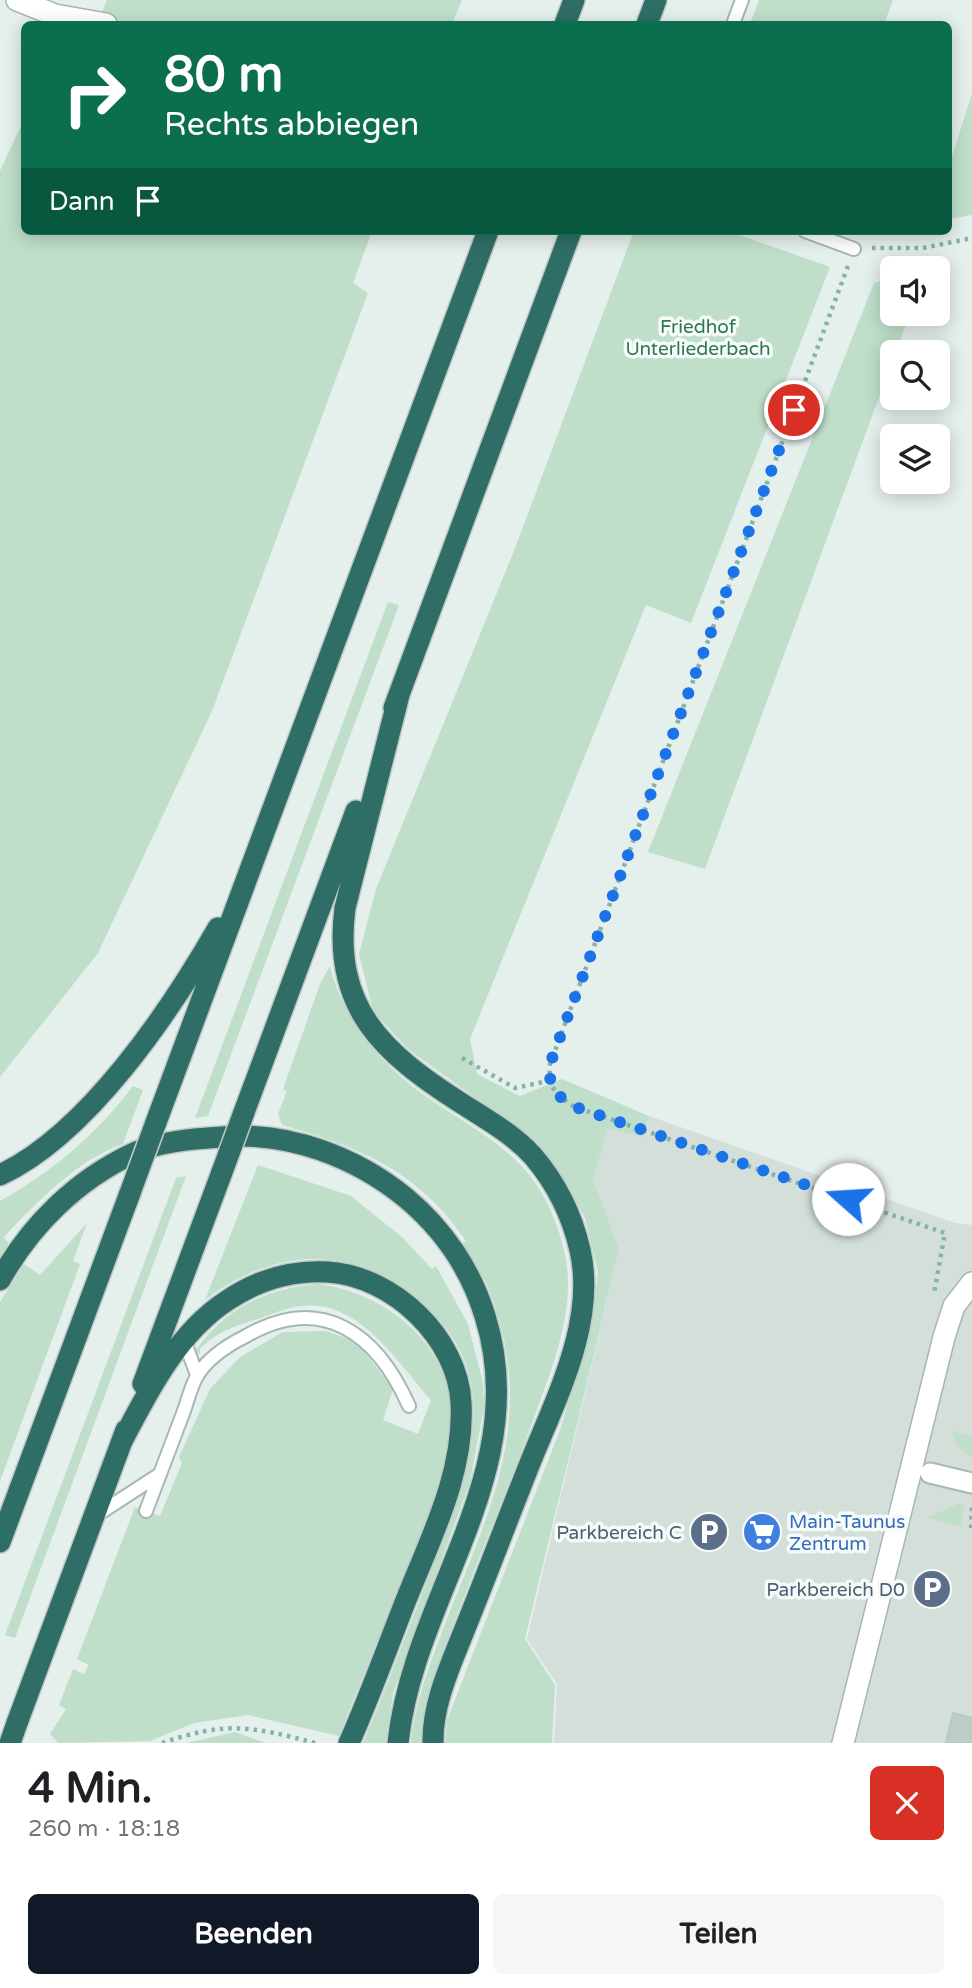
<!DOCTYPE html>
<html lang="de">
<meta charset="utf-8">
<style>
:root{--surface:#fff;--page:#f6f6f6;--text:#202124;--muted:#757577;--accent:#111827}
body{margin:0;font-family:"Varela Round",sans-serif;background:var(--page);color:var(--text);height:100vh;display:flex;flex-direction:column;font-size:26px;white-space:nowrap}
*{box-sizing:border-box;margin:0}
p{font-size:23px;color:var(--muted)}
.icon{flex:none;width:38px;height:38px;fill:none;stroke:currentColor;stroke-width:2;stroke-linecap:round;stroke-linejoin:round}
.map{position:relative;height:1743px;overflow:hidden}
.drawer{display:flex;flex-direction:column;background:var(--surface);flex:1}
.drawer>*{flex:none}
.top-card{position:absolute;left:21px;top:21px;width:931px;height:214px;border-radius:10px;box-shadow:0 4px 18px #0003;background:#0b6e4f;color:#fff;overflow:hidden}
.controls{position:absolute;left:880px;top:256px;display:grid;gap:14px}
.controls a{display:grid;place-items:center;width:70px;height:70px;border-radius:10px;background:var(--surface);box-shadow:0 4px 18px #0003;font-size:35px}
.pin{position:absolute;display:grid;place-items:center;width:60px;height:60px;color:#fff;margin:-30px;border:4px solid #fff;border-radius:50%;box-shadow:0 2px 7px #0007}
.me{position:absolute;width:77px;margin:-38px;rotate:289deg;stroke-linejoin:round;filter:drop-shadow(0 0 5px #0008)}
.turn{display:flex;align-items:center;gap:24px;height:147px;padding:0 28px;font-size:32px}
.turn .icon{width:91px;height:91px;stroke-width:2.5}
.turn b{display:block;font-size:49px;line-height:60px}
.then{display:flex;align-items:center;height:66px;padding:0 28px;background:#0003;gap:14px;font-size:26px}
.round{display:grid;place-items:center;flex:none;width:74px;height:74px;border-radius:10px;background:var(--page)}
.headline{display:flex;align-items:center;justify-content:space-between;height:119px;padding:0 28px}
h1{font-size:42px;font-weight:800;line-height:52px}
.primary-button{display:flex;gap:14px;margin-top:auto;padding:14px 28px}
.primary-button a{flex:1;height:80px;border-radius:10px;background:var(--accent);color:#fff;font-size:28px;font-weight:800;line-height:80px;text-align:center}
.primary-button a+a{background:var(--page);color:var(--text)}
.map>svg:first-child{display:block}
.built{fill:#d4dfda}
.green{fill:#bfdfca}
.building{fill:#beccc8;stroke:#b8c8c3;stroke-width:2}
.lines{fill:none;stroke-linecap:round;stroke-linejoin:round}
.service-casing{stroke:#a7b7b3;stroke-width:16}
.pedestrian-casing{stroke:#a7b7b3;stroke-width:23}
.minor-casing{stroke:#a7b7b3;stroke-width:24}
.motorway-casing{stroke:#c2cac8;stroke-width:24}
.path{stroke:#86b2a8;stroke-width:4.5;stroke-dasharray:3.5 5;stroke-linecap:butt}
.service{stroke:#fff;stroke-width:12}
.pedestrian{stroke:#fff;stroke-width:19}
.minor{stroke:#fff;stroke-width:21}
.motorway{stroke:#2f6e66;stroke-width:21}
.motorway-bridge-casing{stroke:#c2cac8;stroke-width:24;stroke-linecap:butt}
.motorway-bridge{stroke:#2f6e66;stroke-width:21}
.route{stroke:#1a73e8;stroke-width:12;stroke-dasharray:0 21.6}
.labels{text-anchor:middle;stroke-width:7;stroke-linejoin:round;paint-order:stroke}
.park-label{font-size:19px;fill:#2d7951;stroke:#f6fbf9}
.shop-label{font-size:19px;fill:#366cbe;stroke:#f6fbf9;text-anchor:start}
.service-label{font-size:19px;fill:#4e5e75;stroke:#f6fbf9;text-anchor:end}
</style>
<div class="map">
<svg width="972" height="1743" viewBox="0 0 972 1743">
<rect width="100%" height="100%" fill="#e5efeb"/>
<path class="built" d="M649,1116L955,1223L972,1225V1743H554L557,1684L527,1639L619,1250L593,1179L608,1127L644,1137Z"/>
<path class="green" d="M107,0H462L452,24H97Z
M759,0H893L884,24H750Z
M972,93V215L949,219V166Z
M24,119V231H372L353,283L368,293L212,711L98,953L0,1077V171Z
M634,231H728L830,267L691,623L646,605L470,1039L477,1074L520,1096L562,1079L649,1116L644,1137L608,1128L593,1179L619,1250L525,1639L555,1685L552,1743H445L447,1720L560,1430L592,1322L598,1272L585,1218L559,1172L522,1132L408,1049L373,1011L359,954L376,889L514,551Z
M892,278V313H910L896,352H892V362L705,869L648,852L874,283Z
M388,602L399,605L208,1116L195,1118Z
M330,966C343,1019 380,1064 424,1095C466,1125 519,1149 544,1197C558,1223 569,1257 568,1288C567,1330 550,1375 535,1415C512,1478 486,1539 462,1602C445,1647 425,1694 421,1743H411C415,1700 431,1662 446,1621C492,1504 538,1417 489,1290C483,1274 470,1259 461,1245L466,1241C419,1172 361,1147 282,1125L278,1114L287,1091L283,1089L320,984Z
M133,1086L143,1090L123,1144C77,1160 37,1202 4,1237L10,1246L0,1260V1201C52,1172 97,1134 133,1086Z
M258,1165L351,1196L403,1238L432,1269L436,1266L468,1324L483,1383L484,1407L470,1482L393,1693L386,1743H363C386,1689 406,1635 427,1581C460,1494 512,1386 429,1310C412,1295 394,1279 373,1271C313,1246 255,1262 205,1300Z
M186,1176L15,1638L5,1635L176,1178Z
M87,1223L73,1261L80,1264L0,1481V1302L24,1264L40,1275Z
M317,1284C388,1292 457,1349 452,1428C450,1464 434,1501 421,1535C396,1603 365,1669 339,1736L248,1715L194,1723L150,1741L58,1743L50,1734L66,1709L59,1705L73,1669L84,1674L89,1665L77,1659L135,1507L160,1516L182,1463L179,1457L210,1389L240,1357L283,1332L326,1331L357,1342L393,1389L383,1420L418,1434L431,1400C398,1363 359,1299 302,1306C289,1307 274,1313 261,1318C238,1325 217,1331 200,1349V1354L195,1351C225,1308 266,1289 317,1284Z
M952,1431L972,1436V1459L956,1444Z
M958,1504L965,1505L961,1519L963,1527L927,1518Z
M235,1732L266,1743H186Z"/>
<path class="building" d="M953,1713L972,1718V1743H946Z"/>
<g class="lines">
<defs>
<path id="service" d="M733,24L742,0
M805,231L854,249
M184,1340L197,1375
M146,1511C158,1480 170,1448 182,1416C187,1404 190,1388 197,1376C207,1359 228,1345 246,1336C322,1292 377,1334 409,1406
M97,1515L160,1474"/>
<path id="pedestrian" d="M930,1473L972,1483"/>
<path id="minor" d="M17,0L55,15L106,24
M843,1743L944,1337L954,1306L972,1283"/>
<path id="motorway" d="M565,24L574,0
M647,24L656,0
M399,695L345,908C332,1008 383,1053 461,1103C486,1119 513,1134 533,1156C556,1183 572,1215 580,1250C597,1323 554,1402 528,1468C507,1521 487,1574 466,1626C452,1662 432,1703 433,1743
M394,708L571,231
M243,1115L356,811
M155,1125L488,231
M0,1175C88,1134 171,1010 218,928
M0,1280C30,1226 76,1180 134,1153C161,1141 193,1139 223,1137C288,1131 356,1157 406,1198C443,1229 471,1270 485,1316C534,1472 413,1596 398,1743
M143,1384L222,1172
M121,1443C148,1391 178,1332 228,1300C258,1280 293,1270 328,1272C393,1276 458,1338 461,1403C465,1474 429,1541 404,1605C386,1651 369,1698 349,1743
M0,1542L130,1193
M17,1723L126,1430"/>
</defs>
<use href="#service" class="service-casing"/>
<use href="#pedestrian" class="pedestrian-casing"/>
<use href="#minor" class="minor-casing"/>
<use href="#motorway" class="motorway-casing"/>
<path class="path" d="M872,248H923L972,238
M848,266L550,1064C548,1087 555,1095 575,1107L945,1233L934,1293
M462,1058L515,1088L548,1081
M971,1528L972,1506
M162,1743C226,1721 251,1726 315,1743"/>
<use href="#service" class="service"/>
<use href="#pedestrian" class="pedestrian"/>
<use href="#minor" class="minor"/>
<use href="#motorway" class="motorway"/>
<defs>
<path id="motorway-bridge" d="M222,1172L243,1115
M130,1193L155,1125
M10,1743L17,1723"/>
</defs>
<use href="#motorway-bridge" class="motorway-bridge-casing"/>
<use href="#motorway-bridge" class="motorway-bridge"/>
</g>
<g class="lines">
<path class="route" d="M794,410L550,1064C548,1087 555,1095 575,1107L848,1199"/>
</g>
<defs>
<symbol id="parking-disc" viewBox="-11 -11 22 22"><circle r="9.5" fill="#5c6f8a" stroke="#f6fbf9"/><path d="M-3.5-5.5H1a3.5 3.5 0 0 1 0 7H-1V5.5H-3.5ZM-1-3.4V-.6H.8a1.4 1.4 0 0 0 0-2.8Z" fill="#fff"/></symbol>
<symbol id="supermarket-disc" viewBox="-11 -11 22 22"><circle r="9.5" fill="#3f7fe0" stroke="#f6fbf9"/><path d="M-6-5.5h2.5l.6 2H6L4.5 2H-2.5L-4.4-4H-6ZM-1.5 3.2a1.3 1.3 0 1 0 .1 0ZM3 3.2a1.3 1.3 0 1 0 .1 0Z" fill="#fff"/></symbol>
</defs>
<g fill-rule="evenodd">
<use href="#parking-disc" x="687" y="1510" width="44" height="44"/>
<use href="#supermarket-disc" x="740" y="1510" width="44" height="44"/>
<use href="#parking-disc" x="910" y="1567" width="44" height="44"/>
</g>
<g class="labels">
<g class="park-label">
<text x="698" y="333">Friedhof<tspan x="698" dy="22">Unterliederbach</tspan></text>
</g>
<g class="shop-label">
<text x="789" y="1528">Main-Taunus<tspan x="789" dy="22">Zentrum</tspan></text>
</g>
<g class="service-label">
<text x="682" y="1539">Parkbereich C</text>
<text x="905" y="1596">Parkbereich D0</text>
</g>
</g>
</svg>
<div class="controls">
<a><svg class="icon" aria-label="sound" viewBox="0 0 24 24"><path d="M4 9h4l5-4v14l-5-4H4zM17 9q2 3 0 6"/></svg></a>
<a><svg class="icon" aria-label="search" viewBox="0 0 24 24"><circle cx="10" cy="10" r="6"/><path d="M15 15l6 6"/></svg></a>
<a><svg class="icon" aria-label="layers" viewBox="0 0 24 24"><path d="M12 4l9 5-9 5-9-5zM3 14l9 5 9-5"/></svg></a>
</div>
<div class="pin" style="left:794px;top:410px;background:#d93025"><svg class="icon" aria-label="arrive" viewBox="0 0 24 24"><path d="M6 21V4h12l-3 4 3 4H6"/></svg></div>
<svg class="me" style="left:848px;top:1199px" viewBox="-20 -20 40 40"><circle r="19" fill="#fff"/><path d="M0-13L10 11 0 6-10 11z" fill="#1a73e8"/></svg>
<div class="top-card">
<div class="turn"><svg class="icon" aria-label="right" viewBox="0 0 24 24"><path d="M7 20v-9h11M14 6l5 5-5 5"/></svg><div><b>80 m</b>Rechts abbiegen</div></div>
<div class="then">Dann<svg class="icon" aria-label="arrive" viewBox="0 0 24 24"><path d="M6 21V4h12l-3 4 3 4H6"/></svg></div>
</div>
</div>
<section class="drawer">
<div class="headline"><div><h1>4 Min.</h1><p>260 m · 18:18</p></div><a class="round" style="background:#d93025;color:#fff"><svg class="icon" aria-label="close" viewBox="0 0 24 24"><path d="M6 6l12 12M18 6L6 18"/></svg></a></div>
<div class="primary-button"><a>Beenden</a><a>Teilen</a></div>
</section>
